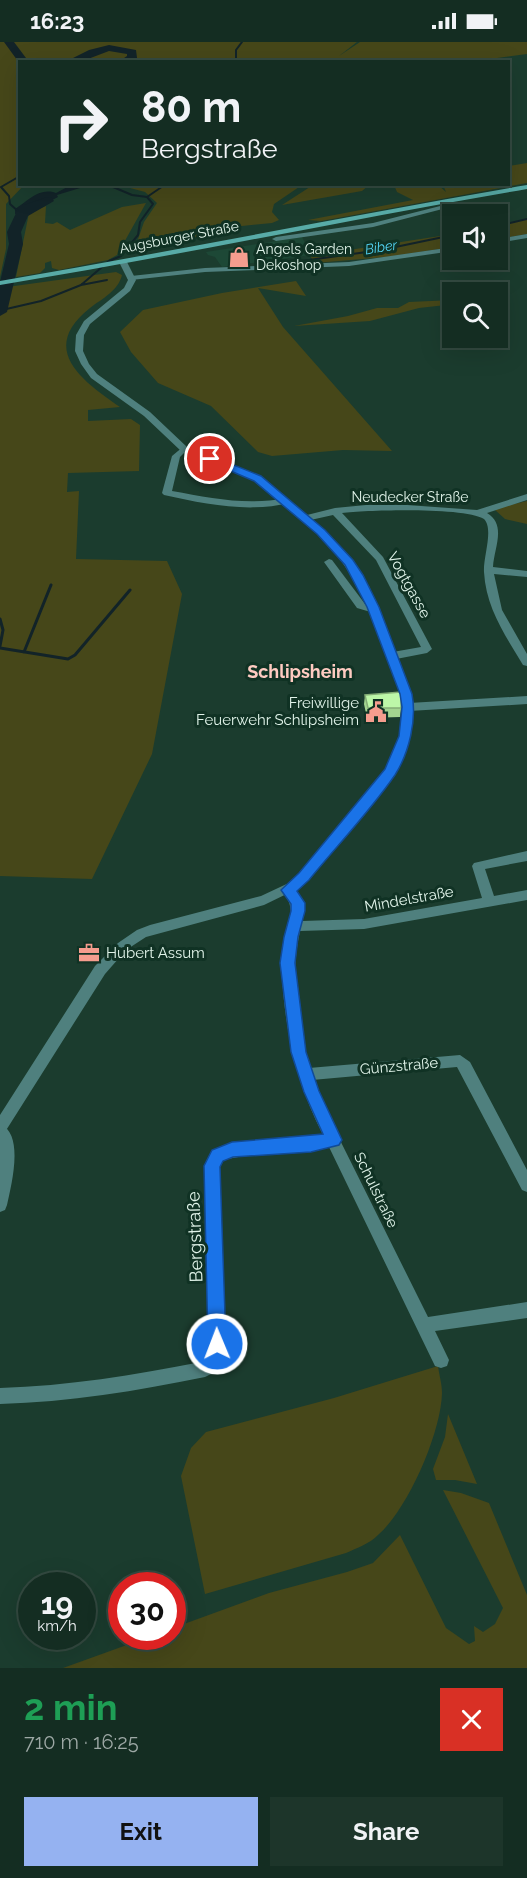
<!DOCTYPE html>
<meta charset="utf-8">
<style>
:root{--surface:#142d22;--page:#1d352a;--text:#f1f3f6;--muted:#9da8a5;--line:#334940;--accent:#95b2f1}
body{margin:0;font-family:Raleway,sans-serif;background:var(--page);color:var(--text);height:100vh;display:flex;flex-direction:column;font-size:22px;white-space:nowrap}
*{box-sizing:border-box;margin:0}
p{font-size:20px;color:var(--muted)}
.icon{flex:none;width:33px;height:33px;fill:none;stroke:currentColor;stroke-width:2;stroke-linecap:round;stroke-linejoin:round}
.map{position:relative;height:1626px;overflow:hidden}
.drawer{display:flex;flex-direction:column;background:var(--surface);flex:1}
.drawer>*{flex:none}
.banner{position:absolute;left:18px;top:18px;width:492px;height:126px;border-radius:0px;box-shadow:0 6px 24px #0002,0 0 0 2px var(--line);background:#142d22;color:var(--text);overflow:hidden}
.tools{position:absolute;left:442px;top:162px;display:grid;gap:12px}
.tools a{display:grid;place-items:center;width:66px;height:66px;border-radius:0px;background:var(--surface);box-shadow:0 6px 24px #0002,0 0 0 2px var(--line);font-size:30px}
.speed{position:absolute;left:18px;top:1530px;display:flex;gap:12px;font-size:30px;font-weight:700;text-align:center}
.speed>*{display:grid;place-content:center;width:78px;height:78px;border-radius:50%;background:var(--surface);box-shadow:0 6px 24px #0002,0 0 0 2px var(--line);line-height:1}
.speed small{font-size:15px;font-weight:400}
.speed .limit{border:9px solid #d22;background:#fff;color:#111}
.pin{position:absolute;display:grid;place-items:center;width:51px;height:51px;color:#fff;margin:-26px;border:3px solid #fff;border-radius:50%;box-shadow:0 2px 6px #0007}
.me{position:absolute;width:66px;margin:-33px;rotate:359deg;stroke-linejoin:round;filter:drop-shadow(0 0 4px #0008)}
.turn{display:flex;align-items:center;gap:21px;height:126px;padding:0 24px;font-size:27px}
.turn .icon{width:78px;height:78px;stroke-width:2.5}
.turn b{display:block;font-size:42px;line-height:51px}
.round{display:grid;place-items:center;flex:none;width:63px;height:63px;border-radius:0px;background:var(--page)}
.overview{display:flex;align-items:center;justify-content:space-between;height:102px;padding:0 24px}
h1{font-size:36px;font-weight:700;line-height:45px;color:#1e9e55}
.cta{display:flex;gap:12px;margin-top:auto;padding:12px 24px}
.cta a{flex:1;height:69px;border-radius:0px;background:var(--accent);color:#111;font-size:24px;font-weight:700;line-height:69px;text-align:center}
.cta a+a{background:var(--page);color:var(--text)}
.status{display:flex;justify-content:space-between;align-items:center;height:42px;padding:0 30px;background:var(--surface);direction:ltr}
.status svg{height:16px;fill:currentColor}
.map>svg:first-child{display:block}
.built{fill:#1d4836}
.green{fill:#464719}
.water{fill:#122328}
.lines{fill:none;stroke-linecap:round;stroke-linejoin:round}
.stream-far1{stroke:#122328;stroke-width:2}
.stream{stroke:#122328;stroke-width:3}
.river{fill:#122328;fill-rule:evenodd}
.minor{fill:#4f807e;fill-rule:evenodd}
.tertiary{fill:#4f807e;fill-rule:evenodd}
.secondary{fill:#58aba7;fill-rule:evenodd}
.wall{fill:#a3d490}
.building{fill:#bdf7a8;stroke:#84ad76;stroke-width:1.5}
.route{fill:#1a73e8;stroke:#114b97;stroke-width:1.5}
.labels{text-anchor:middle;stroke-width:6;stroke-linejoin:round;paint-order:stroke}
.far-street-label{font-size:14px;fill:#e0f3e9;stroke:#103224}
.far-water-label{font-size:14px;font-style:italic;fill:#53d3f3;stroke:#103224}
.far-poi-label{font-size:14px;fill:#e0f3e9;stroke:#103224;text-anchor:start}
.street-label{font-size:15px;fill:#e0f3e9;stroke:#103224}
.poi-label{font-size:15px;fill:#e0f3e9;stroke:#103224;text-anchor:end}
.quarter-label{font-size:18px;font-weight:bold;fill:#fecbc1;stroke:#103224}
.near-street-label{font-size:18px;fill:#e0f3e9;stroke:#103224}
</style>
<div class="status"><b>16:23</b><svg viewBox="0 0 49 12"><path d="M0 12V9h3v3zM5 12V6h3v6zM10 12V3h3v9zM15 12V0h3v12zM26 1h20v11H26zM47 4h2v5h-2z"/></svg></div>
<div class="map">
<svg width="527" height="1626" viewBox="0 0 527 1626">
<rect width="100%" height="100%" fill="#1b3c2e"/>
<path class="built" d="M302,195L311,213L222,225L215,215L208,213L206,210Z"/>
<path class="green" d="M0,0H357L339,14L360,0H527V12L468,20H20V142L24,143L6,162V207L0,235Z
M527,121V141L321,179L308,178L413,158L397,150L394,143H438L446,150L443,143L508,142L509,124Z
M119,143H302L274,162L272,170L279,178L272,181L242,184L197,195L137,200L144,180L157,161L145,150Z
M313,143V142L369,143L362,149L282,163Z
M146,161L117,213L108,218L59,228L52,226L51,219L45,221V226L40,231L16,235L29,171L46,164L45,181L53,182L57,180L70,188L122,165Z
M527,177V192L498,197V184Z
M453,192V205L386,215L315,221L310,214Z
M116,230L122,233C118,249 103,256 90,266C38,307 82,339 120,365L88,368V379L131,377L140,383L139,429L68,431L67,450L79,449L76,517L167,519L182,552L152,712L92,837L0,834V246Z
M296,239L306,254L258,246L283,285L392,409L343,408L272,414L258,410L211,364L158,341L131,310L120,290L143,268L222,251Z
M453,258L446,263L419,266L370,279L294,284L348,274L377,266H398L409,260Z
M527,459V482L505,477L494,467Z
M438,1324C439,1332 442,1342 442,1351C441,1391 408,1467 378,1493C369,1502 357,1506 346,1511L205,1552L181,1434L191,1406L206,1390L334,1356Z
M448,1372L477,1442L455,1438H436L433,1427L445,1395Z
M443,1448L461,1451L489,1461L527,1553V1626H63L149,1595L172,1594L173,1586L269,1551L347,1530L373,1521L400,1493L446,1586L469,1602L475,1599L474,1584L483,1590L495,1582L503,1566Z"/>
<path class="water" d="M71,143H90L57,153L58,155L26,172H15V167C28,159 39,145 56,151Z"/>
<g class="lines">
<path class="stream-far1" d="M236,20V8L242,0
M106,142L132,153L147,155
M19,170L10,162L9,154L1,145L20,134
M498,184L527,177
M273,223L381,208L453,193
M81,243L109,219L121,214L138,193L140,180L153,162L147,155L166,142
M2,268L41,259L81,243L107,238"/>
<path class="stream" d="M0,577L3,588L0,604
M0,606L68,617L75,613L130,548
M24,610L51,543"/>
<path class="river" d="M4,0H14L29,20H20V22Z
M109,3L136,8L137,16L133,20H118L127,14V12L109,9L80,20H65L89,8Z
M47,155L52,156L54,159L28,174L21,190L23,202L7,270L0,274V240L9,202L7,190L17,169L24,163Z"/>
<path class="minor" d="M456,160L458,161V163L373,185L276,199L272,197L276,195L373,181Z
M527,192V196L498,201V197Z
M453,205V209L349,224L205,230L131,238L127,236L131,234L205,226L349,220Z
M453,217L460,218L475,227L468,229L453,220Z
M184,404L188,407L180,415L172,449C211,456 247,464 286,456L291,459L289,461C248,471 205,462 164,453L162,451L172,414Z
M527,452V458L487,471C507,483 494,506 493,525L527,529V535L494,532L502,568L527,612V624L523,623C505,593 486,566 484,530C483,515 494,487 484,477C464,465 368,468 342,471L383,515L432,607L427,611L391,618L387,617L386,614L387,611L421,605L376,518L333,473L306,479L301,476L303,474L335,466L366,463H407L477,468Z
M329,517L332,518L365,562L378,566V570L374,571L357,566L324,520Z
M527,654V662L409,669L404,665L409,661Z
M527,809V819L485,827L494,854L527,848V858L364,887L300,889C290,932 297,983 309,1026L460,1013L470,1020L527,1128V1150L522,1148L457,1025L312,1038L323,1064L428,1275L527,1260V1276L435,1289L449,1318L447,1324L441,1326L435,1324L329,1105L260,1111L222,1118L219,1124L225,1303C222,1317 220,1329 205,1335C137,1349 69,1360 0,1362V1346C68,1344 134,1333 201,1320L207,1314L209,1303L205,1124L212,1108L245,1099L323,1093C297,1042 285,990 282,933C281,910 294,884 290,864C289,858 285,853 282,848L284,845H292C300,855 304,865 302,879L364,877L482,856L472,824L474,821Z
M0,1082C25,1092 11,1144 7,1163L5,1168L0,1170Z"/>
<path class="tertiary" d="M120,218H126L136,238L130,249L90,282L84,293L83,309L89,322L97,332L150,370L187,405L260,434L309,474L339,503L369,544L411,652L414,665L411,694L394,732L301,845L264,863L146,895L126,908L105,932L5,1090L0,1092V1073L95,924L118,901L137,888L150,883L261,854L293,839L385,727L399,694L404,665L401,652L359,545L333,507L303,478L254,438L181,409L144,374L91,336L81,322L75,309L76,293L84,279L124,246L128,238L119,220Z"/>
<path class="secondary" d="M527,143V147C351,177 176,214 0,243V239C176,209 351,173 527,143Z"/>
</g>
<path class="wall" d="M365,653L401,666L400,675L367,676L364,662Z"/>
<path class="building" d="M401,650V666H368L365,653Z"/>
<path class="route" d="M207,415H214L261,434L325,488L353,518L363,533L379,565L412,652C417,678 409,711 395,733C371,768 336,805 309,838L297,849L305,861V869L298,895L295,921L306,1010L319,1049L342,1098L339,1103L311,1110L233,1115L223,1119L220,1125L226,1302L224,1308L217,1311L211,1308L208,1302L204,1124L212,1108L232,1100L323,1092L304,1050L291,1010L280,921L284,895L291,869V862L281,848L299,831L385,727L399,694L402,665L400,652L367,565L345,523L317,492L254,439L207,419Z"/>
<defs>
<symbol id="shop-bare" viewBox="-9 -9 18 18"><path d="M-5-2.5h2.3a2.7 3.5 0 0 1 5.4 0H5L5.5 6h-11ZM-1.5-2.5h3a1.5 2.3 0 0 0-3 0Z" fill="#f59d8e" stroke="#103224" stroke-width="2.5" paint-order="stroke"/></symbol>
<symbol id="civic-bare" viewBox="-9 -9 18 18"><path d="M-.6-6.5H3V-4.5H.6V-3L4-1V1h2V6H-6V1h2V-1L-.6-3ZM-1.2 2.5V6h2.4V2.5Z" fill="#f59d8e" stroke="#103224" stroke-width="2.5" paint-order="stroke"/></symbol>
<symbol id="office-bare" viewBox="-9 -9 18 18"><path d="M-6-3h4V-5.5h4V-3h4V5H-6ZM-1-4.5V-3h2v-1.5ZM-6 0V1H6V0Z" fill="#f59d8e" stroke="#103224" stroke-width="2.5" paint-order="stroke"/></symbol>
</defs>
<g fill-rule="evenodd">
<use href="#shop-bare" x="224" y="200" width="30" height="30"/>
<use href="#civic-bare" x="361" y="655" width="30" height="30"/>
<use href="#office-bare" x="74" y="896" width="30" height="30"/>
</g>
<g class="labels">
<g class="far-street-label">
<text transform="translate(179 195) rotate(-11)" y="5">Augsburger Straße</text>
<text x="410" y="460">Neudecker Straße</text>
</g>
<g class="far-water-label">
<text transform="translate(381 205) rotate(-9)" y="5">Biber</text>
</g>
<g class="far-poi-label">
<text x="256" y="212">Angels Garden<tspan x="256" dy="16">Dekoshop</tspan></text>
</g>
<g class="street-label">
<text transform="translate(409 543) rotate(61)" y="5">Vogtgasse</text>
<text transform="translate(409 857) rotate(-10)" y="5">Mindelstraße</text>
<text transform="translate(399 1024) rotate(-5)" y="5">Günzstraße</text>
<text transform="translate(376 1148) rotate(64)" y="5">Schulstraße</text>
</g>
<g class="poi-label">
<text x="359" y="666">Freiwillige<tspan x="359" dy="17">Feuerwehr Schlipsheim</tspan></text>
<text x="106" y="916" text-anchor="start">Hubert Assum</text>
</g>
<g class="quarter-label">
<text x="300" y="636">Schlipsheim</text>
</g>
<g class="near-street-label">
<text transform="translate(195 1195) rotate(-92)" y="6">Bergstraße</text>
</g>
</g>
</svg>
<div class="tools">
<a><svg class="icon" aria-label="sound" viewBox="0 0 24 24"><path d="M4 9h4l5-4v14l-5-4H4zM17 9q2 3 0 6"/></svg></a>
<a><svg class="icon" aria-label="search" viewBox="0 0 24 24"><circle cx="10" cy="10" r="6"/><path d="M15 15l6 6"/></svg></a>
</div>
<div class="speed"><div>19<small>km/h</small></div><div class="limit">30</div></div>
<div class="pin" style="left:210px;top:417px;background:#d93025"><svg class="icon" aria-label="arrive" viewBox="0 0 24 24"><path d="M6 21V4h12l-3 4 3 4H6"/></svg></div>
<svg class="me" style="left:217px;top:1302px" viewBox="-20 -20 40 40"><circle r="17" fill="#1a73e8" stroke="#fff" stroke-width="3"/><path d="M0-11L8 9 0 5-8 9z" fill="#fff"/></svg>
<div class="banner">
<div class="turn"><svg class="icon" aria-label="right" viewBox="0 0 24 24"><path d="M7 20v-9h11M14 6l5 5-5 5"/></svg><div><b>80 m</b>Bergstraße</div></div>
</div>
</div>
<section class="drawer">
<div class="overview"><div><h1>2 min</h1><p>710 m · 16:25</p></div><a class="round" style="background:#d93025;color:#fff"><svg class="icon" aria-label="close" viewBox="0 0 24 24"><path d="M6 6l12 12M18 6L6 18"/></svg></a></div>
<div class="cta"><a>Exit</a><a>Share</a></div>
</section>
